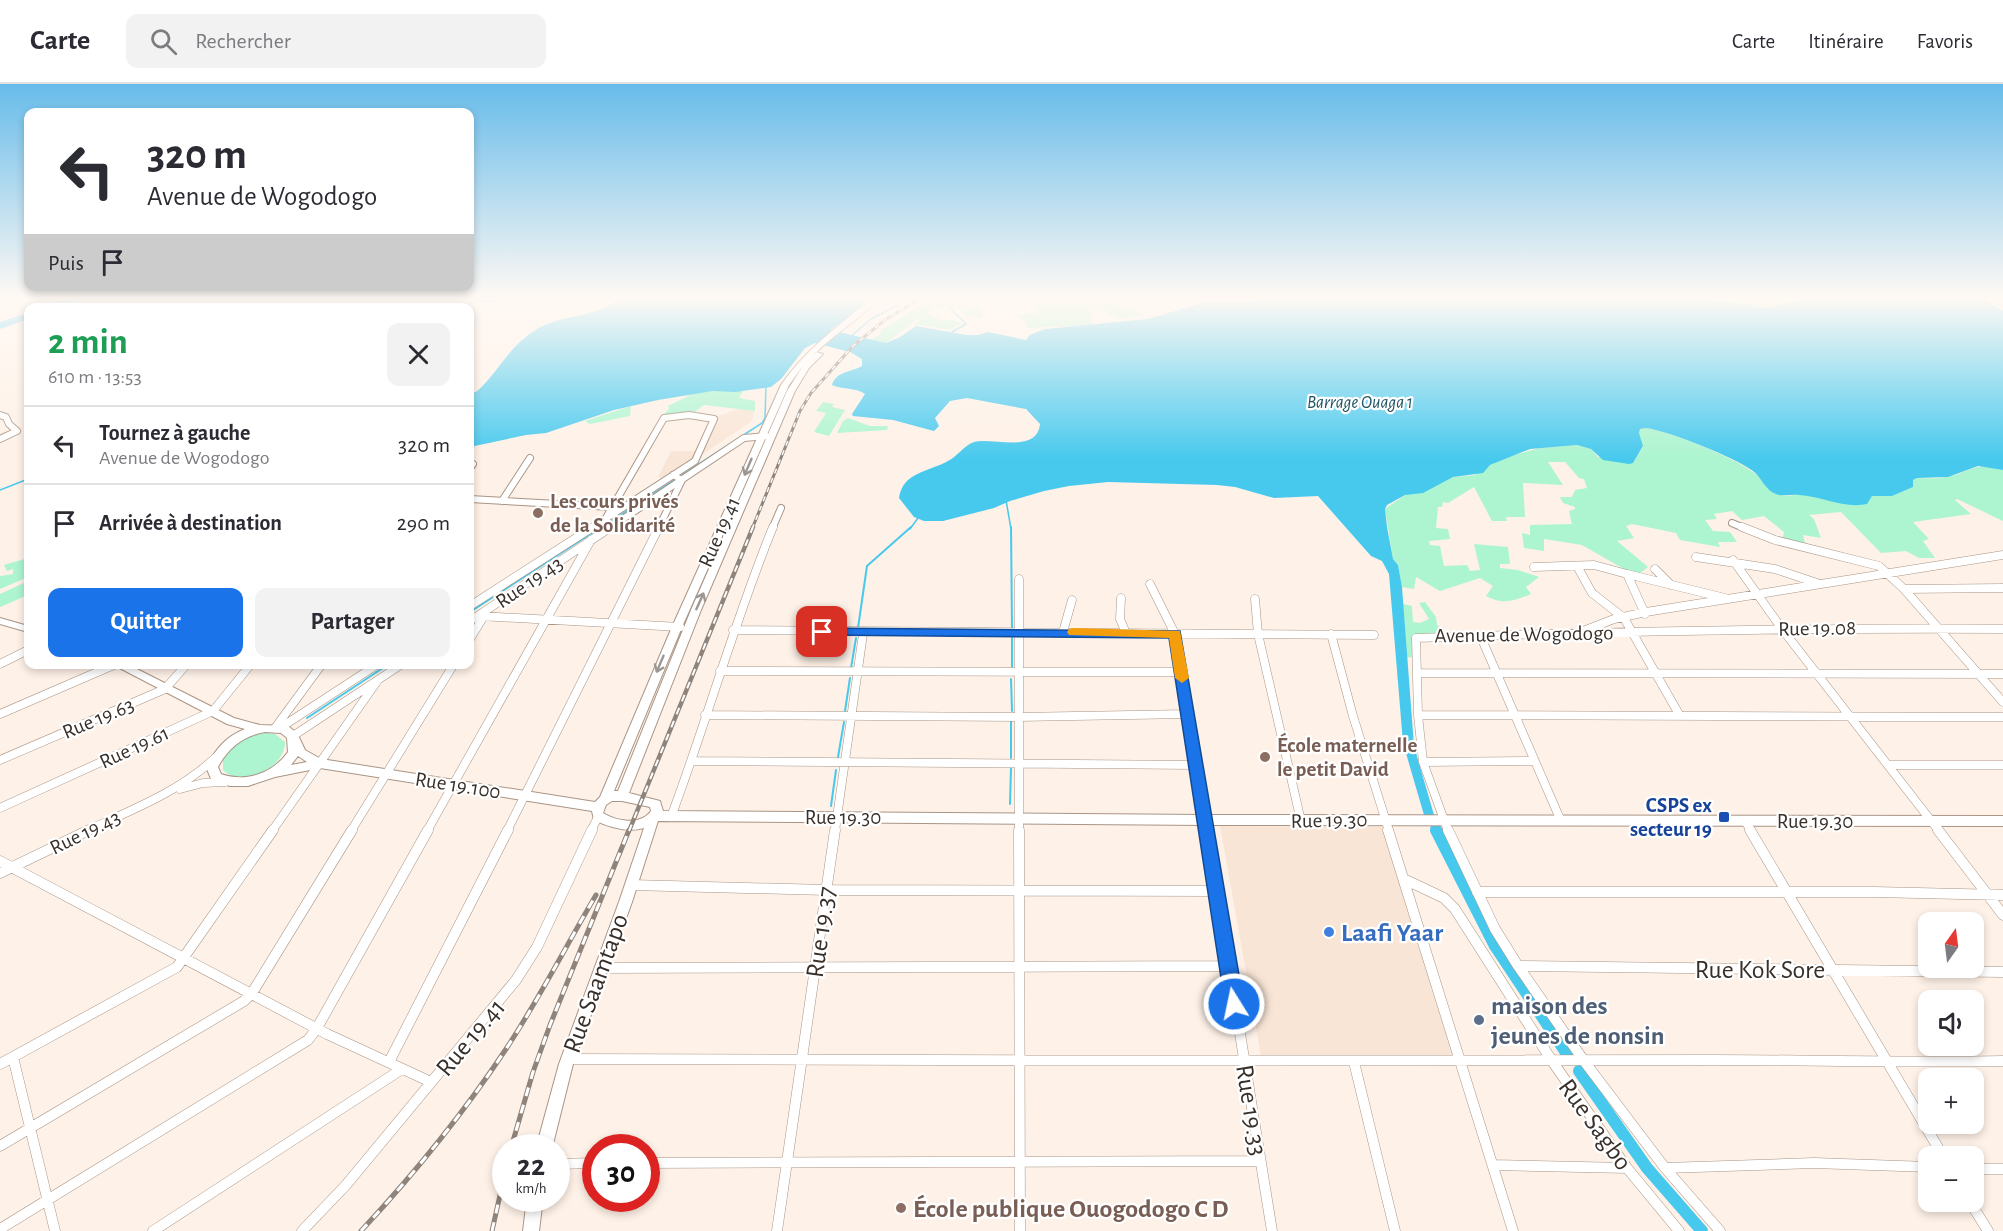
<!DOCTYPE html>
<html lang="fr">
<meta charset="utf-8">
<style>
:root{--surface:#fff;--page:#f2f2f3;--text:#2b2b33;--muted:#7c7c81;--line:#e1e1e2;--accent:#1a73e8}
body{margin:0;font-family:"Alegreya Sans",sans-serif;background:var(--page);color:var(--text);height:100vh;display:flex;flex-direction:column;font-size:22px;white-space:nowrap}
*{box-sizing:border-box;margin:0}
p{font-size:20px;color:var(--muted)}
.icon{flex:none;width:33px;height:33px;fill:none;stroke:currentColor;stroke-width:2;stroke-linecap:round;stroke-linejoin:round}
.map{position:relative;flex:1;overflow:hidden}
.sheet{position:absolute;left:24px;top:219px;width:450px;height:366px;display:flex;flex-direction:column;background:var(--surface);border-radius:12px;box-shadow:0 3px 9px #0003}
.sheet>*{flex:none}
.top-card{position:absolute;left:24px;top:24px;width:450px;height:183px;border-radius:12px;box-shadow:0 3px 9px #0003;background:#fff;color:var(--text);overflow:hidden}
.needle{width:39px;rotate:14deg}
.buttons{position:absolute;left:1918px;top:828px;display:grid;gap:12px}
.buttons a{display:grid;place-items:center;width:66px;height:66px;border-radius:12px;background:var(--surface);box-shadow:0 3px 9px #0003;font-size:30px}
.speed{position:absolute;left:492px;top:1050px;display:flex;gap:12px;font-size:30px;font-weight:700;text-align:center}
.speed>*{display:grid;place-content:center;width:78px;height:78px;border-radius:50%;background:var(--surface);box-shadow:0 3px 9px #0003;line-height:1}
.speed small{font-size:15px;font-weight:400}
.speed .limit{border:9px solid #d22;background:#fff;color:#111}
.pin{position:absolute;display:grid;place-items:center;width:51px;height:51px;color:#fff;margin:-26px;border-radius:12px;box-shadow:0 3px 9px #0006}
.me{position:absolute;width:66px;margin:-33px;rotate:350deg;stroke-linejoin:round;filter:drop-shadow(0 0 4px #0008)}
.turn{display:flex;align-items:center;gap:21px;height:126px;padding:0 24px;font-size:27px}
.turn .icon{width:78px;height:78px;stroke-width:2.5}
.turn b{display:block;font-size:42px;line-height:51px}
.then{display:flex;align-items:center;height:57px;padding:0 24px;background:#0003;gap:12px;font-size:22px}
.round{display:grid;place-items:center;flex:none;width:63px;height:63px;border-radius:12px;background:var(--page)}
.headline{display:flex;align-items:center;justify-content:space-between;height:102px;padding:0 24px}
h1{font-size:36px;font-weight:600;line-height:45px;color:#1e9e55}
.cta{display:flex;gap:12px;margin-top:auto;padding:12px 24px}
.cta a{flex:1;height:69px;border-radius:12px;background:var(--accent);color:#fff;font-size:24px;font-weight:600;line-height:69px;text-align:center}
.cta a+a{background:var(--page);color:var(--text)}
ul{padding:0;list-style:none}
li{display:flex;align-items:center;gap:18px;height:78px;padding:0 24px;border-top:2px solid var(--line)}
li div{flex:1}
li b{display:block;font-size:22px}
li em{font-style:normal}
header{display:flex;align-items:center;gap:36px;box-sizing:border-box;height:84px;padding:0 30px;background:var(--surface);border-bottom:2px solid var(--line)}
header strong{font-size:28px}
nav{display:flex;gap:33px;margin-inline-start:auto;font-size:21px}
.search{width:420px;height:54px;background:var(--page);display:flex;align-items:center;gap:15px;box-sizing:border-box;padding:0 21px;border-radius:12px;color:var(--muted);font-size:22px}
.map>svg:first-child{display:block}
.commercial{fill:#f9e5d6}
.green{fill:#acf5d0}
.water{fill:#47c9ee}
.lines{fill:none;stroke-linecap:round;stroke-linejoin:round}
.stream-far1{stroke:#47c9ee;stroke-width:1.5}
.stream{stroke:#47c9ee;stroke-width:2}
.canal-far1{stroke:#47c9ee;stroke-width:9}
.canal{stroke:#47c9ee;stroke-width:12}
.river{fill:#47c9ee;fill-rule:evenodd}
.street-far2-casing{stroke:#a99586;stroke-width:8}
.street-far1-casing{stroke:#a99586;stroke-width:9}
.street-casing{stroke:#a99586;stroke-width:11}
.secondary-casing{stroke:#a99586;stroke-width:2}
.primary-casing{stroke:#d7d5d4;stroke-width:2}
.street-far2{stroke:#fff;stroke-width:6}
.street-far1{stroke:#fff;stroke-width:8}
.street{stroke:#fff;stroke-width:10}
.secondary{fill:#fff;fill-rule:evenodd}
.primary{fill:#ffcbb0;fill-rule:evenodd}
.rail-far2-casing{stroke:#8e847c;stroke-width:3}
.rail-far1-casing{stroke:#8e847c;stroke-width:4.5}
.rail-casing{stroke:#8e847c;stroke-width:5}
.rail-far2{stroke:#fff;stroke-width:1.5;stroke-dasharray:5;stroke-linecap:butt}
.rail-far1{stroke:#fff;stroke-width:2;stroke-dasharray:7;stroke-linecap:butt}
.rail{stroke:#fff;stroke-width:3;stroke-dasharray:9;stroke-linecap:butt}
.oneway{stroke:#9c9794}
.route{fill:#1a73e8;stroke:#114b97;stroke-width:1.5}
.slow{fill:#f59e0b}
.education-dot{fill:#8d6e63;stroke:#fff;stroke-width:2}
.transit-dot{fill:#1a4fb4;stroke:#fff;stroke-width:2}
.shop-dot{fill:#3f7fe0;stroke:#fff;stroke-width:2}
.service-dot{fill:#5c6f8a;stroke:#fff;stroke-width:2}
.labels{text-anchor:middle;stroke-width:4.5;stroke-linejoin:round;paint-order:stroke}
.far-water-label{font-size:18px;font-style:italic;fill:#1e5363;stroke:#fff}
.education-label{font-size:21px;font-weight:bold;fill:#785e54;stroke:#fff;text-anchor:start}
.street-label{font-size:21px;fill:#382f29;stroke:#fff}
.transit-label{font-size:21px;font-weight:bold;fill:#164399;stroke:#fff;text-anchor:end}
.near-street-label{font-size:26px;fill:#382f29;stroke:#fff}
.near-shop-label{font-size:26px;font-weight:bold;fill:#366cbe;stroke:#fff;text-anchor:start}
.near-service-label{font-size:26px;font-weight:bold;fill:#4e5e75;stroke:#fff;text-anchor:start}
.near-education-label{font-size:26px;font-weight:bold;fill:#785e54;stroke:#fff;text-anchor:start}
</style>
<header>
<strong>Carte</strong>
<div class="search"><svg class="icon" aria-label="search" viewBox="0 0 24 24"><circle cx="10" cy="10" r="6"/><path d="M15 15l6 6"/></svg>Rechercher</div>
<nav><a>Carte</a><a>Itinéraire</a><a>Favoris</a></nav>
</header>
<div class="map">
<svg width="2003" height="1147" viewBox="0 0 2003 1147">
<rect width="100%" height="100%" fill="#fef1e7"/>
<path class="commercial" d="M738,325L755,327L751,338L665,395L658,393L671,367H695L710,335Z
M1220,742L1386,743L1458,973L1261,972Z"/>
<path class="green" d="M936,214H981V217L966,220V222L982,223V234L966,232L963,227C951,225 944,221 931,224L928,230L941,236H952L961,239L951,246L914,240L920,236L917,235L886,259L871,256L882,249L880,247L923,220L930,221Z
M1130,214L1115,217L1117,221L1133,224L1143,231L1117,235L1115,231L1109,232L1107,227L1091,226L1092,241L1028,244L1025,236L1021,235L1018,231L1033,229L1039,223L1028,222L1025,217L1017,215L1018,214Z
M1693,214H1802C1790,219 1761,229 1749,221Z
M713,307H743L739,314L755,317V327L704,321L692,330H664L669,325L668,322L692,310Z
M823,318L834,320L832,323L845,326L829,352L814,348L826,329L816,327Z
M631,322L630,332L590,340L585,337Z
M848,334L870,342H888L887,346L837,349L843,337Z
M1646,344C1669,347 1735,374 1753,388C1763,395 1768,407 1781,411C1788,413 1797,410 1804,411C1828,414 1844,421 1868,417L1872,412H1892L1913,403V396L1917,394C1927,394 1937,395 1947,393C1975,387 1970,378 2003,386V437L1957,415L1955,416L1971,430L1913,438L1929,455L1923,457L1935,474H1919L1906,467L1881,469L1841,428L1809,431L1814,435L1821,454L1803,451L1806,464L1782,458L1784,448L1764,432L1742,436L1732,427L1714,430L1717,435L1705,436L1713,447L1730,448L1737,458H1718L1720,463L1680,456L1676,449L1632,440L1626,442L1634,454L1617,457L1648,483L1636,492L1582,461L1544,455V467L1524,464L1522,449L1530,451V441L1572,440L1569,427L1575,425V423L1563,419L1560,413H1572L1575,406L1587,404L1584,395L1579,394L1565,378H1548L1563,401L1523,399L1525,433H1506L1507,437H1492L1474,403L1448,419L1443,418L1442,423H1438L1436,444L1448,445L1450,455L1429,457L1430,461L1440,462L1444,482L1467,481L1470,487L1480,486L1474,460L1508,463L1510,480H1500V484L1518,486L1539,493L1526,503L1531,510C1515,517 1502,521 1486,512L1493,502L1480,494L1440,507L1416,493L1414,505L1402,503L1398,481L1393,475L1385,425L1405,411L1453,393L1475,391L1490,381L1514,371L1540,364L1577,361L1591,365L1598,373L1633,379L1643,363L1639,349L1640,345Z
M28,474V493L0,505V492L13,490V485L7,487L4,481Z
M28,497V511L0,523V510Z
M1425,518L1436,533L1437,541L1447,549L1414,551L1415,574L1407,573L1403,520L1412,522L1413,538L1420,539L1429,535L1419,519Z
M267,649L275,650L285,658C286,684 241,705 223,686V675C233,659 249,651 267,649Z"/>
<path class="water" d="M622,214H869L865,216L861,224L830,246L886,259L900,253L916,242L966,251H978L988,248L1026,256L1030,251L1045,245L1148,235L1209,217L1233,219L1267,214H1693L1749,221C1761,229 1789,219 1802,214H1979L2003,226V386L1978,382L1948,393L1917,394L1913,396V403L1892,412H1872L1867,420C1845,425 1821,412 1799,411C1791,410 1783,413 1776,410C1765,406 1762,394 1753,387C1734,373 1669,347 1646,344L1640,345L1639,349L1643,362L1633,379L1629,380L1603,376L1591,365L1577,361L1530,365L1490,381L1483,389L1453,393L1423,409L1405,411L1387,421L1385,425L1387,443L1393,475L1398,481L1402,503L1414,662L1434,731H1424L1403,659L1389,490L1382,477L1371,472L1318,412L1274,414L1235,403L1217,401L1108,398L1069,402L1044,407L1010,417L994,424L943,437H924L914,433L899,414C903,388 928,388 948,377C958,372 963,362 974,358C993,353 1037,370 1040,340L1026,325L967,314L950,317L935,334L939,342L934,347L893,336L853,332L852,330L865,310C855,303 843,306 832,301C836,287 852,288 862,282V275L850,268L815,259L805,264L781,295L771,303L735,308L713,307L658,316L614,326L546,349L526,351L470,363V312C489,301 504,272 520,258C551,230 568,238 601,225C609,223 614,217 622,214Z"/>
<g class="lines">
<path class="stream-far1" d="M950,224L966,240L952,248
M849,254L871,235L912,214
M470,309H476
M0,406L28,395
M1006,416L1011,445
M599,445L762,339L765,334L766,301
M910,445L918,434"/>
<path class="stream" d="M1011,443L1012,544
M470,528L601,443
M858,544L867,482L911,443
M1012,554V584
M851,584L856,554
M1011,595L1012,627
M845,627L850,594
M307,634L389,580
M1011,637V674
M838,673L844,638
M1010,720L1011,684
M831,722L836,686"/>
<path class="canal-far1" d="M1435,744L1437,747"/>
<path class="canal" d="M1436,746L1495,862L1567,970
M1579,987L1647,1084L1702,1147"/>
<path class="river" d="M64,214H79L61,224H46Z
M459,214H519L488,219Z
M28,229V235L0,245V238Z"/>
<defs>
<path id="street-far2" d="M0,331L6,333L9,340L17,347L0,355
M470,384L473,380
M470,415L612,423
M502,417L530,374
M1732,439L1746,445
M590,445L695,377L714,335L689,331L664,334L606,434
M608,445L744,354L766,352
M658,445L682,396L673,391
M772,445L781,424"/>
<path id="street-far1" d="M1742,443L1775,456L1879,482L1904,505L2003,618
M1696,473L1775,485L1820,500
M1733,476L1782,545L1939,747
M1577,482L1592,509L1624,534L1680,632
M1534,483L1594,481L1627,490L1645,530
M1655,485L1671,501
M1627,490L1725,514
M1019,495V747
M1150,500L1175,550L1207,747
M1904,505L2003,504
M1121,514L1120,535L1126,549
M1255,515L1258,550L1301,737
M470,522L593,443
M480,532L680,543
M470,537L611,443
M733,546L1374,551
M1583,547L1614,535L1646,528L2003,471
M1063,548L1072,516
M1331,550L1353,632L1389,747
M1480,551L1561,737
M470,555L484,532
M0,580L28,566
M720,587L1180,588
M1417,589L2003,590
M0,630L116,580
M705,631L1018,633L1188,630
M1418,631L2003,633
M275,644L322,580
M280,644L378,580
M293,652L402,580
M0,676L165,605L187,580
M692,677L1196,681
M1423,678L1534,677
M1889,681H2003
M180,705L203,699L225,698
M0,724L213,627L251,580
M671,733C707,637 734,538 773,443
M1745,737L1751,747
M86,747C131,726 179,708 215,674
M272,747L378,596
M351,747L454,580
M427,747L591,456
M507,747L659,443
M591,747L598,733
M835,747L863,550
M1448,747L1423,678L1418,631L1416,554C1612,547 1807,544 2003,545"/>
<path id="street" d="M1019,746L1020,1147
M1207,746L1272,1147
M1388,746L1513,1147
M1448,746L1495,845L1518,882L1584,977L1665,1084L1720,1147
M1750,746L1943,1072
M1938,746L2003,831
M0,777L327,950L431,998
M0,789L89,746
M1406,796L1444,814L1455,825L1552,977L1627,1084L1679,1147
M631,801L826,806L1215,807
M1477,808H1875L2003,811
M1518,882L2003,888
M600,884L1228,882
M13,973L55,1147
M567,975C949,976 1332,978 1714,976C1811,976 1907,979 2003,977
M389,978L508,746
M1354,978L1395,1147
M0,980L177,883L273,746
M0,1062L244,917L252,909L352,746
M646,1079L1260,1077
M556,1080L596,1079
M1493,1081L1627,1084
M1665,1084L1814,1079L1929,1083
M1974,1085H2003
M1970,1118L1988,1147
M0,1145L308,956L317,944L428,746
M153,1147L402,985
M302,1147L346,1101L516,896L537,863L592,746
M777,1147L835,746"/>
<path id="secondary" d="M873,214H881C856,238 826,255 804,281L816,268L823,270L809,284L795,307L701,526L629,709L660,717L663,727L1205,731L2003,732V742L1205,741L658,737L632,818L573,980L552,1064H536L559,980L619,818L644,744C627,749 609,743 594,736L592,727L320,684L275,693L248,702H230L212,697L206,683C216,665 225,653 245,645L227,640L112,580H127L234,634L260,641L288,642L297,649L305,666L321,675L595,718L600,713L672,543L781,301C806,265 839,241 873,214ZM803,282L787,307L691,526L618,707H614L682,543L789,301ZM265,648L281,649L287,654L288,668C273,689 246,699 221,690L218,683C228,664 243,652 265,648ZM298,672L307,678L291,681ZM612,717H622L650,723L651,727C640,742 616,737 603,729L606,721Z
M0,534L28,542V548L0,540Z
M527,1114H543L539,1147H523Z"/>
<path id="primary" d="M1988,214H1999L2003,217V222Z"/>
</defs>
<use href="#street-far2" class="street-far2-casing"/>
<use href="#street-far1" class="street-far1-casing"/>
<use href="#street" class="street-casing"/>
<use href="#secondary" class="secondary-casing"/>
<use href="#primary" class="primary-casing"/>
<use href="#street-far2" class="street-far2"/>
<use href="#street-far1" class="street-far1"/>
<use href="#street" class="street"/>
<use href="#secondary" class="secondary"/>
<use href="#primary" class="primary"/>
<defs>
<path id="rail-far2" d="M752,445L800,327L811,309L853,262L885,236L921,214"/>
<path id="rail-far1" d="M629,747L753,443"/>
<path id="rail" d="M511,1064L533,988L550,941L629,746
M361,1147C414,1090 463,1030 506,965C539,915 566,862 596,811
M492,1147L506,1084"/>
</defs>
<use href="#rail-far2" class="rail-far2-casing"/>
<use href="#rail-far1" class="rail-far1-casing"/>
<use href="#rail" class="rail-casing"/>
<use href="#rail-far2" class="rail-far2"/>
<use href="#rail-far1" class="rail-far1"/>
<use href="#rail" class="rail"/>
</g>
<defs><path id="oneway-shaft" d="M-6 0H5M1.5-3L5.5 0L1.5 3" fill="none" stroke-width="1.6" stroke-linecap="round" stroke-linejoin="round" transform="scale(1.5)"/></defs>
<g class="oneway">
<use href="#oneway-shaft" transform="translate(748 383) rotate(113)"/>
<use href="#oneway-shaft" transform="translate(700 517) rotate(-66)"/>
<use href="#oneway-shaft" transform="translate(660 580) rotate(113)"/>
</g>
<linearGradient id="sky" x2="0" y2="1"><stop stop-color="#67bcea"/><stop offset="0.57" stop-color="#fff9f4"/><stop offset="1" stop-color="#fff9f4" stop-opacity="0"/></linearGradient>
<rect width="2003" height="375" fill="url(#sky)"/>
<path class="route" d="M822,544L1180,547L1244,920L1241,926L1234,928L1228,926L1225,920L1169,554L817,551L815,548Z"/>
<path class="slow" d="M1074,544L1180,547L1189,594L1182,599L1175,594L1169,554L1069,551L1067,548L1069,545Z"/>
<g class="education-dot">
<circle cx="538" cy="429" r="6"/>
<circle cx="1265" cy="673" r="6"/>
<circle cx="901" cy="1124" r="6"/>
</g>
<rect class="transit-dot" x="1718" y="727" width="12" height="12" rx="3"/>
<circle class="shop-dot" cx="1329" cy="848" r="6"/>
<circle class="service-dot" cx="1479" cy="936" r="6"/>
<g class="labels">
<g class="far-water-label">
<text x="1360" y="324">Barrage Ouaga 1</text>
</g>
<g class="education-label">
<text x="550" y="424">Les cours privés<tspan x="550" dy="24">de la Solidarité</tspan></text>
<text x="1277" y="668">École maternelle<tspan x="1277" dy="24">le petit David</tspan></text>
</g>
<g class="street-label">
<text transform="translate(719 448) rotate(-66)" y="7">Rue 19.41</text>
<text transform="translate(529 498) rotate(-34)" y="7">Rue 19.43</text>
<text transform="translate(1817 544) rotate(-1)" y="7">Rue 19.08</text>
<text transform="translate(1524 550) rotate(-1)" y="7">Avenue de Wogodogo</text>
<text transform="translate(98 634) rotate(-23)" y="7">Rue 19.63</text>
<text transform="translate(134 663) rotate(-25)" y="7">Rue 19.61</text>
<text transform="translate(458 701) rotate(9)" y="7">Rue 19.100</text>
<text x="843" y="740">Rue 19.30</text>
<text transform="translate(1329 736) rotate(-1)" y="7">Rue 19.30</text>
<text x="1815" y="744">Rue 19.30</text>
<text transform="translate(85 748) rotate(-26)" y="7">Rue 19.43</text>
</g>
<g class="transit-label">
<text x="1712" y="728">CSPS ex<tspan x="1712" dy="24">secteur 19</tspan></text>
</g>
<g class="near-street-label">
<text transform="translate(820 848) rotate(-82)" y="9">Rue 19.37</text>
<text x="1760" y="894">Rue Kok Sore</text>
<text transform="translate(595 899) rotate(-70)" y="9">Rue Saamtapo</text>
<text transform="translate(470 953) rotate(-50)" y="9">Rue 19.41</text>
<text transform="translate(1252 1026) rotate(81)" y="9">Rue 19.33</text>
<text transform="translate(1596 1040) rotate(54)" y="9">Rue Sagbo</text>
</g>
<g class="near-shop-label">
<text x="1341" y="857">Laafi Yaar</text>
</g>
<g class="near-service-label">
<text x="1491" y="930">maison des<tspan x="1491" dy="30">jeunes de nonsin</tspan></text>
</g>
<g class="near-education-label">
<text x="913" y="1133">École publique Ouogodogo C D</text>
</g>
</g>
</svg>
<div class="buttons">
<a><svg class="needle" viewBox="-14 -14 28 28"><path d="M0-13l5 13h-10z" fill="#e53935"/><path d="M0 13l5-13h-10z" fill="#7c7c81"/></svg></a>
<a><svg class="icon" aria-label="sound" viewBox="0 0 24 24"><path d="M4 9h4l5-4v14l-5-4H4zM17 9q2 3 0 6"/></svg></a>
<a>+</a>
<a>−</a>
</div>
<div class="speed"><div>22<small>km/h</small></div><div class="limit">30</div></div>
<div class="pin" style="left:822px;top:548px;background:#d93025"><svg class="icon" aria-label="arrive" viewBox="0 0 24 24"><path d="M6 21V4h12l-3 4 3 4H6"/></svg></div>
<svg class="me" style="left:1234px;top:920px" viewBox="-20 -20 40 40"><circle r="17" fill="#1a73e8" stroke="#fff" stroke-width="3"/><path d="M0-11L8 9 0 5-8 9z" fill="#fff"/></svg>
<div class="top-card">
<div class="turn"><svg class="icon" aria-label="left" viewBox="0 0 24 24"><path d="M17 20v-9H6M10 6l-5 5 5 5"/></svg><div><b>320 m</b>Avenue de Wogodogo</div></div>
<div class="then">Puis<svg class="icon" aria-label="arrive" viewBox="0 0 24 24"><path d="M6 21V4h12l-3 4 3 4H6"/></svg></div>
</div>
<section class="sheet">
<div class="headline"><div><h1>2 min</h1><p>610 m · 13:53</p></div><a class="round"><svg class="icon" aria-label="close" viewBox="0 0 24 24"><path d="M6 6l12 12M18 6L6 18"/></svg></a></div>
<ul>
<li><svg class="icon" aria-label="left" viewBox="0 0 24 24"><path d="M17 20v-9H6M10 6l-5 5 5 5"/></svg><div><b>Tournez à gauche</b><p>Avenue de Wogodogo</p></div><em>320 m</em></li>
<li><svg class="icon" aria-label="arrive" viewBox="0 0 24 24"><path d="M6 21V4h12l-3 4 3 4H6"/></svg><div><b>Arrivée à destination</b></div><em>290 m</em></li>
</ul>
<div class="cta"><a>Quitter</a><a>Partager</a></div>
</section>
</div>
